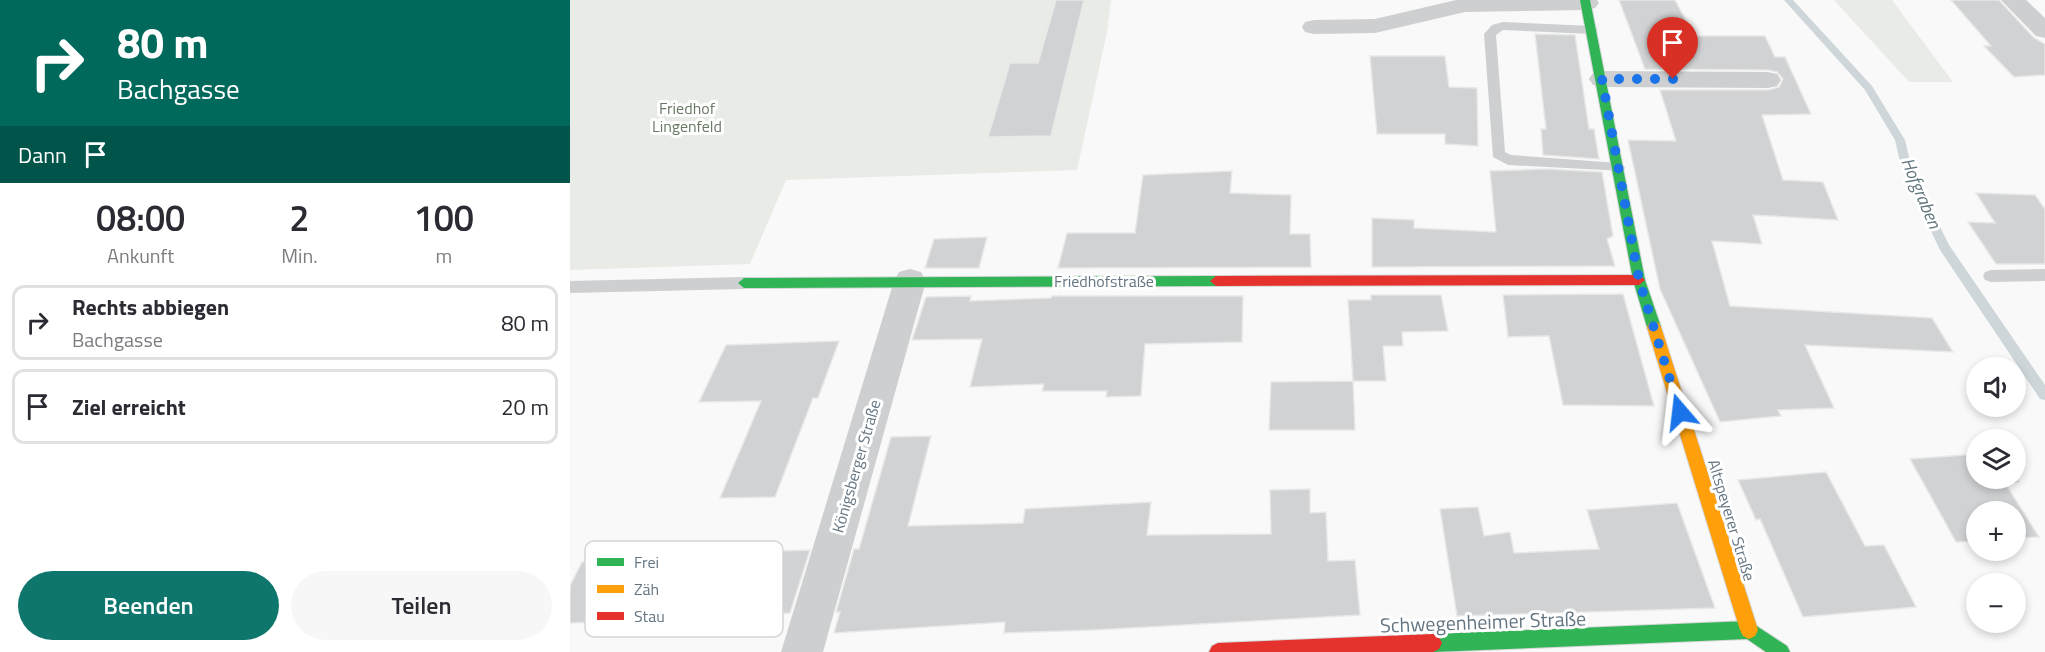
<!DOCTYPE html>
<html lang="de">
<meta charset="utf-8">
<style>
:root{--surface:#fff;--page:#f7f7f7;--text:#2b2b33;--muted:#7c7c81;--line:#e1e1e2;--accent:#0f766e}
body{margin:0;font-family:"Titillium Web",sans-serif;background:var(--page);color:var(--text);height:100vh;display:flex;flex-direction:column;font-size:22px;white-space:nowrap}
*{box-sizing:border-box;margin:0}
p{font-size:20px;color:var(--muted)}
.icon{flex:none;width:33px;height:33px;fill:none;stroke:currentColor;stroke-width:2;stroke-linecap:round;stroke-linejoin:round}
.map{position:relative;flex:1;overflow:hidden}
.side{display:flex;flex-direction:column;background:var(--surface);width:570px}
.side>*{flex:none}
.banner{background:#00695c;color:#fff;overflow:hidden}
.buttons{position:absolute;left:1396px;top:357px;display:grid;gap:12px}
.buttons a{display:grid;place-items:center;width:60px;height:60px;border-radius:50%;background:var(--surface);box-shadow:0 3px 9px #0003;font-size:30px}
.pin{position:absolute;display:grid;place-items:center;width:51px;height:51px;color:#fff;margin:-62px -26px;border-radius:50% 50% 50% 0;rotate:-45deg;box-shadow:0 0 6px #0007}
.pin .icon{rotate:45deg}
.me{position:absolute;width:66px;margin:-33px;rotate:343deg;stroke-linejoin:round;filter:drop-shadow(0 0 4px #0008)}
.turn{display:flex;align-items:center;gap:21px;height:126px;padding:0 18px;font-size:27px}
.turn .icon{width:78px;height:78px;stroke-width:2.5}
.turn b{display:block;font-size:42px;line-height:51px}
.then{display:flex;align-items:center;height:57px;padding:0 18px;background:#0003;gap:12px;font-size:22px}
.eta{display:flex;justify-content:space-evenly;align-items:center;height:102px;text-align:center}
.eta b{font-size:36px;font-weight:600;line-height:42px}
.cta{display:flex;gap:12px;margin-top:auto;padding:12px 18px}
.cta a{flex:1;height:69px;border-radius:36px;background:var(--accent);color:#fff;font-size:24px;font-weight:600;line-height:69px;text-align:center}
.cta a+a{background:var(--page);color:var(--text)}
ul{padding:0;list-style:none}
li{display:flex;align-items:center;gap:18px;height:75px;margin:0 12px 9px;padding:0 6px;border:3px solid var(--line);border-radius:12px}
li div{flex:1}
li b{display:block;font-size:22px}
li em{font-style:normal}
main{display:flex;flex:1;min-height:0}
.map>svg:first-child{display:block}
.green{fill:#e8ebe6}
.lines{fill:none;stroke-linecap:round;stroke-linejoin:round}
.stream{fill:#ced6d9;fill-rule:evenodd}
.building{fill:#d0d2d3;stroke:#e8e8e8;stroke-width:1.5}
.fast-casing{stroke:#d5d6d7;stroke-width:2}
.slow-casing{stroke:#d5d6d7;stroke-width:2}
.jam-casing{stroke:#d5d6d7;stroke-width:2}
.lane{fill:#cecfd0;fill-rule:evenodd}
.street{fill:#cecfd0;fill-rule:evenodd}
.fast{fill:#30b455;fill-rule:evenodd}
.slow{fill:#ff9f0a;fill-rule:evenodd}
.jam{fill:#e5322d;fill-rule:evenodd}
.route{stroke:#1a73e8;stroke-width:10;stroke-dasharray:0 18}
.labels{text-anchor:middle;stroke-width:6;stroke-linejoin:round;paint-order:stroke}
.park-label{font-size:16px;fill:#687a64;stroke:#fff}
.street-label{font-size:16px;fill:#657683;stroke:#fff}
.water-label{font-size:18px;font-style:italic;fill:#60757c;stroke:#fff}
.near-street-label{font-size:20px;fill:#657683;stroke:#fff}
.key{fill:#fff;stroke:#d1d6da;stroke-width:1.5}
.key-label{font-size:16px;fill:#657683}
</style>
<main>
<section class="side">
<div class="banner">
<div class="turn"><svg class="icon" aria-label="right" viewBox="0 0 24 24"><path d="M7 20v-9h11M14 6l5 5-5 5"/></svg><div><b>80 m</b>Bachgasse</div></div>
<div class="then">Dann<svg class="icon" aria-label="arrive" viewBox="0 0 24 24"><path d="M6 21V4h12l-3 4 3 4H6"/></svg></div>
</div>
<div class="eta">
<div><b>08:00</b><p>Ankunft</p></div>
<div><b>2</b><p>Min.</p></div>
<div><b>100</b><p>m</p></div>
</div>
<ul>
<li><svg class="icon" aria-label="right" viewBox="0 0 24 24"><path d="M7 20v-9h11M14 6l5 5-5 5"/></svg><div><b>Rechts abbiegen</b><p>Bachgasse</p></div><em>80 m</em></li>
<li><svg class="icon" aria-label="arrive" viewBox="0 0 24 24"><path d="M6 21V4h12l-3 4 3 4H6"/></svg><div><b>Ziel erreicht</b></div><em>20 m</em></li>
</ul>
<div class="cta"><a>Beenden</a><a>Teilen</a></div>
</section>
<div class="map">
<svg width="1475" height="652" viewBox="0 0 1475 652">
<rect width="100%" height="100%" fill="#f9f9f9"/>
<path class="green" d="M0,0H541L537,32L507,170L216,180L180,264L0,270Z
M1264,0H1322L1383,82H1339Z"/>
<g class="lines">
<path class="stream" d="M1214,0H1223L1302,86L1335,140L1342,170L1379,245L1475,385V400L1470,399L1370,250L1332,170L1325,140L1295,90Z"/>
</g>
<path class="building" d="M486,0H514L481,136L418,137L440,63H468Z
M1049,0H1105L1124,36H1195L1205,57H1215L1241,114L1192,115L1213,180L1253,182L1268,220L1183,215L1192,244L1142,241L1160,306L1362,318L1383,352L1235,345L1264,408L1208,410L1211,416L1150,422L1090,289L1058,140L1106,141L1090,90H1198L1209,87L1213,79L1207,72L1198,70L1075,69Z
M1381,0H1429L1464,38L1475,44V75L1444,77L1414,46H1421Z
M965,34L1005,35L1019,129H1024L1029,159L973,155L971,129H976Z
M800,56H875L879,87L907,88L908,146L875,144V134H807Z
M975,169L1032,172L1043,236L1037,239L1045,266L802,267V218L844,220V228L926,232L920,171Z
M662,171L660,193L721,195L720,234H740L741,267L488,268L497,233H565L573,175Z
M1406,193L1465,195L1475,209V264H1426L1398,222L1425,223Z
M417,237L409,268H355L364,239Z
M1053,294L1084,406L993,405L979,336L938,337L933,295Z
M801,295H871L878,331L832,332L833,346H813L816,381H783L778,300H801Z
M401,296L400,301L481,298L482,296H673L672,342L575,344L571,396L536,397L537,391H472L474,384L400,387L412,339L342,340L356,297Z
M269,341L248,398H243L205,497L150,498L191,401L129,402L156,345Z
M783,381L785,430H699L701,382Z
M361,436L338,526L453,523L455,509L581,502L577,535L701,534L700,490L740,489V513L756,512L758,561L785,560L790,615L524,630L434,633L435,622L264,633L270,612H266L284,549H289L321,437Z
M1407,454V478L1446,477L1449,482L1435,483L1469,537L1446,538V512H1407V541L1386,542L1340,459Z
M1256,472L1295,546L1314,545L1346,607L1233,617L1190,519L1186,520L1168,480Z
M1107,503L1145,608L887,616L870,509L908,507L914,536L940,532L944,553L1029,549L1017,510Z
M240,550L220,613L148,615L172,552Z
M91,559L63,621L0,623V586L12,562Z"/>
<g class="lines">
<defs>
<path id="fast" d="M1010,0H1020L1075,280L1091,327L1089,331H1079L1077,327L1063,280Z
M646,276L652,281L646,286L174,288L168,283L174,278Z
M1179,621L1217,646L1220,652H1196L1177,639L863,652L857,649L854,643L857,637L863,634Z"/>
<path id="slow" d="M1084,322L1089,323L1091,327L1188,630L1185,636L1179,639L1173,636L1170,630L1077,327L1079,323Z"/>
<path id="jam" d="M1069,275L1075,280L1069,285L646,286L640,281L646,276Z
M863,634L869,637L872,643L869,649L863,652H639L642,646L648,643Z"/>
</defs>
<use href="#fast" class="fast-casing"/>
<use href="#slow" class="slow-casing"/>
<use href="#jam" class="jam-casing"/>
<path class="lane" d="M933,22L1022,26L1028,30L1022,34L933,30L926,35L935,152L941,155L1048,163L1053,165L1055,168L1053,171L938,165L923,157L914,34L922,25Z
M1475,269V281L1421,282L1415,280L1413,276L1415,272L1421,270Z
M174,277L180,279L182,283L180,287L174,289L0,293V281Z"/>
<path class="street" d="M886,0H1027L1029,3L1025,8L1017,10L895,12L805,33L744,34L735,32L732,27L735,22L744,20L805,19Z
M1431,0H1456L1475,18V38L1466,36Z
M1032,71L1198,72L1207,74L1211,80L1207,86L1198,88L1032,87L1023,85L1019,79L1023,73Z
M340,269L351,272L356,281L253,652H211L324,281L329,272Z"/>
<use href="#fast" class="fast"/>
<use href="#slow" class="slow"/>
<use href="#jam" class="jam"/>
</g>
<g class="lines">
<path class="route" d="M1103,79H1032L1069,280L1110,412"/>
</g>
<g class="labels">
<g class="park-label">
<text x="117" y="114">Friedhof<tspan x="117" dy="18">Lingenfeld</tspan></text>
</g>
<g class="street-label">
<text x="534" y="287">Friedhofstraße</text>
<text transform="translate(286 466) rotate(-74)" y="6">Königsberger Straße</text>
<text transform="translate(1162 520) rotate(73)" y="6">Altspeyerer Straße</text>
</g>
<g class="water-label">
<text transform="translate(1351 193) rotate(67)" y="6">Hofgraben</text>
</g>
<g class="near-street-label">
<text transform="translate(913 622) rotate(-2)" y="7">Schwegenheimer Straße</text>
</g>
</g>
<rect x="15" y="541" width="198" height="96" rx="9" class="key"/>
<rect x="27" y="558" width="27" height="8" fill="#30b455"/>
<rect x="27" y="585" width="27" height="8" fill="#ff9f0a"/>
<rect x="27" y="612" width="27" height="8" fill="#e5322d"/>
<g class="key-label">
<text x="64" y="568">Frei</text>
<text x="64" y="595">Zäh</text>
<text x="64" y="622">Stau</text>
</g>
</svg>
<div class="buttons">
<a><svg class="icon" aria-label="sound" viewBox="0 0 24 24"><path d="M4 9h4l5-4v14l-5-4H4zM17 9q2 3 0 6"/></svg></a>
<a><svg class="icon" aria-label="layers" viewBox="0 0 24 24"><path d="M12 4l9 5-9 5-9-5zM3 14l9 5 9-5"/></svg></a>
<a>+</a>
<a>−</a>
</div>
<div class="pin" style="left:1103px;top:79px;background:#d93025"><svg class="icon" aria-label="arrive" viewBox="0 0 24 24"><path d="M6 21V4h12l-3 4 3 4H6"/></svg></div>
<svg class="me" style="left:1110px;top:412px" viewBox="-20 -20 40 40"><path d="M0-17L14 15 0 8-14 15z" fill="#1a73e8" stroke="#fff" stroke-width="4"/></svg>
</div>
</main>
